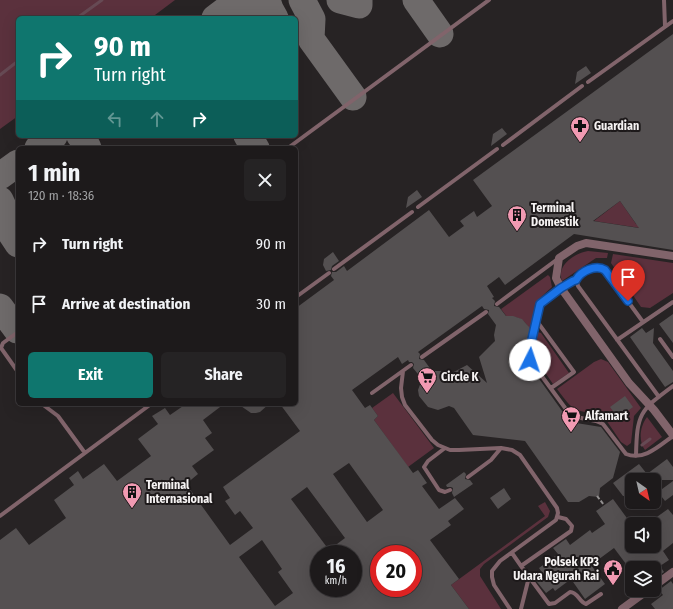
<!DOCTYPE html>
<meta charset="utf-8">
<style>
:root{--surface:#1d1a1b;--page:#252324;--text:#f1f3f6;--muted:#a0a1a3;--line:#3b383a;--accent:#0f766e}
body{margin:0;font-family:"Fira Sans Condensed",sans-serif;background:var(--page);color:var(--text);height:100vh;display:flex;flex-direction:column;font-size:15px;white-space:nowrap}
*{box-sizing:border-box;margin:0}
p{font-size:13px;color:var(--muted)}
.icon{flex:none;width:22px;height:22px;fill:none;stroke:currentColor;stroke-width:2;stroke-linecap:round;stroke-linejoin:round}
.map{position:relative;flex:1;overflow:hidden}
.sheet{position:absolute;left:16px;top:146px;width:282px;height:260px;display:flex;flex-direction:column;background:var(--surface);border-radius:6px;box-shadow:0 4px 16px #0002,0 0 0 1px var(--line)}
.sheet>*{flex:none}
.hud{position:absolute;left:16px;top:16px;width:282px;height:122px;border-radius:6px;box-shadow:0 4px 16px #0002,0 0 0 1px var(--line);background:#0f766e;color:#fff;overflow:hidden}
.needle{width:26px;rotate:146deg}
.tools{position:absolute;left:625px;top:473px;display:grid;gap:8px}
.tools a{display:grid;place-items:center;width:36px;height:36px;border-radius:6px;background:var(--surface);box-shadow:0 4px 16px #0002,0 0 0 1px var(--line);font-size:20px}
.speed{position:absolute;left:310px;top:545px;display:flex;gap:8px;font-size:20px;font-weight:700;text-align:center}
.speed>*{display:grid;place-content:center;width:52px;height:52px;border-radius:50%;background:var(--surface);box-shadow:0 4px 16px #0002,0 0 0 1px var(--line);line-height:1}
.speed small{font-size:10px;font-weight:400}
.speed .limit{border:6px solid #d22;background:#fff;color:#111}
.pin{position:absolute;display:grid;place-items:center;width:34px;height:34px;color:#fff;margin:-41px -17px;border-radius:50% 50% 50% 0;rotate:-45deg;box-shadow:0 0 4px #0007}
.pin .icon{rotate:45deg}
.me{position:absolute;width:44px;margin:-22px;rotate:4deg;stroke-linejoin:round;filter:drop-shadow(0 0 3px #0008)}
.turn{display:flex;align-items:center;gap:14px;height:84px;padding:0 12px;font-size:18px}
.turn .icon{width:52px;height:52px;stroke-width:2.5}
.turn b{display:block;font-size:28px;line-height:34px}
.lanes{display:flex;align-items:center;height:38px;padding:0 12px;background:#0003;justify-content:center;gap:20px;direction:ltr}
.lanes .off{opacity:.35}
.round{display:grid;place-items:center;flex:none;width:42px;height:42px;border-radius:6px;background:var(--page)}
.summary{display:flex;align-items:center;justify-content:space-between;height:68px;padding:0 12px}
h1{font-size:24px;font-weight:700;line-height:30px}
.primary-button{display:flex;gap:8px;margin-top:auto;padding:8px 12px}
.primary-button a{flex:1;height:46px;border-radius:6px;background:var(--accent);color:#fff;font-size:16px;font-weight:700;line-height:46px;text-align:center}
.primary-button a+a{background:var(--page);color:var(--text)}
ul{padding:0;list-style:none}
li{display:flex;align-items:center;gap:12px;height:60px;padding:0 12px}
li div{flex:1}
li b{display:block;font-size:15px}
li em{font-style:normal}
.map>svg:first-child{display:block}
.green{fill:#5b313d}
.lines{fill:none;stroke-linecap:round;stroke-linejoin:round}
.stream{stroke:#664a54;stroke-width:3}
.taxiway{stroke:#6e6a6a;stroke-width:27}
.building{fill:#545051;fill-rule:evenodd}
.path{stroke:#939090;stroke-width:2;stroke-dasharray:4 2;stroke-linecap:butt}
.lane{stroke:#81646b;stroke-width:4}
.street{stroke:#81646b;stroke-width:8}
.route-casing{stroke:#114b97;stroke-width:10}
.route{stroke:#1a73e8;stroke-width:7}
.labels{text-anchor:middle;stroke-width:4;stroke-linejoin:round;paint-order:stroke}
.poi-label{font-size:12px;font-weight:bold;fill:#f6f3f3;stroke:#1d191a;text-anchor:start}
</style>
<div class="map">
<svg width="673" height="609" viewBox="0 0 673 609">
<rect width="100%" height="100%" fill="#272324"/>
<path class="green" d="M0,0H175L151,18H18V116L0,129Z
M620,201L636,224L648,226L647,229L594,221Z
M588,251L608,253L607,258H596L562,281C556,265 575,253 588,251Z
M613,254L673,263V293L650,308L641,307L611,263Z
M548,275L550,277L552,287L538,300L530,331C526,320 518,316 507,317L501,309Z
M538,332L541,333L569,373L553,384C543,369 533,359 535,340C536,336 535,335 538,332Z
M601,359L608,362L641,408L634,416L631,443L627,446L621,442L602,414C574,411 574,412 557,389L594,362Z
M393,393L434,448L408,467L374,420L378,416L372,408Z
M647,417L662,437L645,450C638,441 640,426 647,417Z
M545,502L550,511L548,517L484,564L480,569V576L501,609H469L451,585L545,516L538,506Z"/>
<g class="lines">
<path class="stream" d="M77,18L102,0
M0,75L18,61
M642,445L650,439"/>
<path class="taxiway" d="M267,0L270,9L275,18
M302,0L312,19L311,39L353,97
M340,0L359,5V0
M416,0L440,34
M236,2L254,18
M215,18L239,0
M80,136L84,140L88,148
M247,136L256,148
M38,148L54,136
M0,176L18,163
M0,200L6,213V226L18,244
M0,307L17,330"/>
</g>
<path class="building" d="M673,34V250L574,234L505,285L499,277L487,286L494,297L492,298L495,301L494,306L499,307L506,316H513L522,319L529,327L530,332L524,351L527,362L570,422L601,427L620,452L613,478L600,488L599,497L589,496L579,502H568L525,441L473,435L454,408L449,406L438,410L428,407L419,396L418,390L422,379L413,368L414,364L412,362H409L408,360L402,364L398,357L352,390L365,408L370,405L378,416L374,420L413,473L418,470L427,483L422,486L439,509L455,498L464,509L448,521L451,525L430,540L459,579L451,585L469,609H0V540L16,528L29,545L66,518L54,500L74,485L69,478L78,471L83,479L104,464L117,481L151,456L138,439L158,424L152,416L165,408L170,415L186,404H224L203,420L212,433L205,438L214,450L192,466L198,474L186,484L230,545L253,528L240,511L235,515L225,501L230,498L223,487L300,431L280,404H296V308L334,280L331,276L332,272H336L344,266L347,271L429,210L449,237L464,226L460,221L474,211L477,217L492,206L473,180ZM620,201L639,228L593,221ZM482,306L484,309L489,310L488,314L496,325L494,335L495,341L479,357L487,383L467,365L450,374L442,371H432L424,360L419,359L420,354L418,352ZM349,463L383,510L367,522L333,474ZM307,487L345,538L329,550L291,499ZM262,540L282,569L278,572L293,593L275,606L239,557ZM319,554H353V588H319ZM379,554H413V588H379Z
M586,66L591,73L575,84L577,72Z
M502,128L507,134L491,146L493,134Z
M417,190L422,197L406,208L408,197Z
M333,252L339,261L332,266L331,270L326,271L323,265L324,259Z
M673,314V343L659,324Z
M642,328L646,333L654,328L653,343L673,371V382L665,387L630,337Z
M625,396L633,407L618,418L610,407Z
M238,404H269L260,412L256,413H251Z
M667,459L673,467V480H632V493L628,496H623L613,483L639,464L647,474Z
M464,472L466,474L465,479L470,480L473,484L454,497L452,493L453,488L451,487H447L446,485Z
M673,481V495L665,501L658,492Z
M504,488L511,499L498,509L490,498Z
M613,499L632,525V546H654V519L668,509L673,515V543L663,551L669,560L660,566L664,572L654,579V568H629L614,548L591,565L605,584L585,599L571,579L555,591L553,588L546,593L533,577L541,571L539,568L558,554L553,548L566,539L570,545L590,530L592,533L605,524L596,511Z
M671,581L673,584V609H655L651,604L663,595L659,590Z"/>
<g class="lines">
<path class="path" d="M597,496L604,505"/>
<path class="lane" d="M664,0L665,26
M588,82L673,21
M503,145L582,86
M288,148L489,0
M418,207L497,149
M334,269L412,212
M577,280L573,281L561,288L540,304L529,352L530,360L571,416L596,421L603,424L626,454C644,461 659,446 673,436
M296,297L329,273
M497,304L559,258
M536,320L574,372L551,388
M643,322L605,270C596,264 584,271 577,278V282L578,286L659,397
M18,332L3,343L1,348L18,372
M660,339L673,357
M617,340L673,302
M422,357L486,312
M403,371L401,388L402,397L405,405L432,440L438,445L450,450H459L501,448L512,450L520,455L557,508L558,513L556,520L500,561L492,571V577L494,585L510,609
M372,393L411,365
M42,404L58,416L85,453
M445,448L428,461L424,467L439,490L445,492L450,490
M636,456C637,414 639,411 673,386
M468,477L491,460L501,448
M0,516L151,404
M558,517L566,519L572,526L571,531L521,566L549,604L555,603L570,592C578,592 579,602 586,604L601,594
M512,553L521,566
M521,609L529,577"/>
<path class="street" d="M673,256L586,243L577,246L559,258L556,278L561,288L629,383L654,410L673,435
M654,586L673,572
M622,609L648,590"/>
</g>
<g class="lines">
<defs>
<path id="route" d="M530,360L529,352L540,304L561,288L573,281L576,280C581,271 596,264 605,270L628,301"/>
</defs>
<use href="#route" class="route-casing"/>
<use href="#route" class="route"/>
</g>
<defs>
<symbol id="pharmacy-pin" viewBox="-11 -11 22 30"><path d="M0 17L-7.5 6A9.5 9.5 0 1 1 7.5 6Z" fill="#f19ab2" stroke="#1d191a"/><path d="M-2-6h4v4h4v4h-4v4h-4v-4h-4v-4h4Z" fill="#111"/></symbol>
<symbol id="building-pin" viewBox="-11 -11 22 30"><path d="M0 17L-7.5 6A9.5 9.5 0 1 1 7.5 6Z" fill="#f19ab2" stroke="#1d191a"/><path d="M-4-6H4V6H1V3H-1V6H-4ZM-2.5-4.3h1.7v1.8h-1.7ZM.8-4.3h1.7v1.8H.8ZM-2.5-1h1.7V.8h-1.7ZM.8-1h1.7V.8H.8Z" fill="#111"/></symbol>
<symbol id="supermarket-pin" viewBox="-11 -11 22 30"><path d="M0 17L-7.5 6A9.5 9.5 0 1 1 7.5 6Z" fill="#f19ab2" stroke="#1d191a"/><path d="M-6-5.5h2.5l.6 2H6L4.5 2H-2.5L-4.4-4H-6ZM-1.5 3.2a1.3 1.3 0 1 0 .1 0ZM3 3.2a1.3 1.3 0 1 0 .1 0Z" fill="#111"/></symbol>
<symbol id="civic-pin" viewBox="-11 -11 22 30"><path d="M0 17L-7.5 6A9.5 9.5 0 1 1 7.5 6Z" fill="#f19ab2" stroke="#1d191a"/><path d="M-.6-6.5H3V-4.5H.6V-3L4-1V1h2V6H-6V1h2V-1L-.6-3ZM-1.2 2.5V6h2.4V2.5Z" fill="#111"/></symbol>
</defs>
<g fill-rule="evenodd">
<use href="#pharmacy-pin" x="569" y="115" width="22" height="30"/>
<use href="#building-pin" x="506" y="204" width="22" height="30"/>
<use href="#supermarket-pin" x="416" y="366" width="22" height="30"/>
<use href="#supermarket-pin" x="560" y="405" width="22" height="30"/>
<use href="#building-pin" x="121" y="481" width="22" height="30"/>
<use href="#civic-pin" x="602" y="558" width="22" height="30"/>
</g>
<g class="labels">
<g class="poi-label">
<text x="594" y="130">Guardian</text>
<text x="531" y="212">Terminal<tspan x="531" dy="14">Domestik</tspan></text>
<text x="441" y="381">Circle K</text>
<text x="585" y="420">Alfamart</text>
<text x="146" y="489">Terminal<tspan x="146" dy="14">Internasional</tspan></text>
<text x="599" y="566" text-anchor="end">Polsek KP3<tspan x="599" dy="14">Udara Ngurah Rai</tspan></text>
</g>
</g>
</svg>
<div class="tools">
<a><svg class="needle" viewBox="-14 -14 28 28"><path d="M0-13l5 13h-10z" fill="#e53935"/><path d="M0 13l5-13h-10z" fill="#a0a1a3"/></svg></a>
<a><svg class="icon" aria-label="sound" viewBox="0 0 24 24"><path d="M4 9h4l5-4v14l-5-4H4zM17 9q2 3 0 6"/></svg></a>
<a><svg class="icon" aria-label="layers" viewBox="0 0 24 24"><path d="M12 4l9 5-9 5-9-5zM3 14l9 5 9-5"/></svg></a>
</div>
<div class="speed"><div>16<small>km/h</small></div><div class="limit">20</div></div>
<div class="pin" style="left:628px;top:301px;background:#d93025"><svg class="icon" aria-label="arrive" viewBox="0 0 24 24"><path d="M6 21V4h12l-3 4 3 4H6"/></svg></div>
<svg class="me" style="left:530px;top:360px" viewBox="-20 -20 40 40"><circle r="19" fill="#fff"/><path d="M0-13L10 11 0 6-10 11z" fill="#1a73e8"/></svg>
<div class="hud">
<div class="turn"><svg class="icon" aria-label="right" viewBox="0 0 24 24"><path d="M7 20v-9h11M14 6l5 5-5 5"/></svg><div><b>90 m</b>Turn right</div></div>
<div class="lanes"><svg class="icon off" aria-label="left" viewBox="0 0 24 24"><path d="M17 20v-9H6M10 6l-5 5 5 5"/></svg><svg class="icon off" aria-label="ahead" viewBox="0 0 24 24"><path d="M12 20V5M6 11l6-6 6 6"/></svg><svg class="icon" aria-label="right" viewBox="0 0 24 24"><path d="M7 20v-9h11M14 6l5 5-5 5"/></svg></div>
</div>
<section class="sheet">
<div class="summary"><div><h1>1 min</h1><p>120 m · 18:36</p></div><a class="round"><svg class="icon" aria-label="close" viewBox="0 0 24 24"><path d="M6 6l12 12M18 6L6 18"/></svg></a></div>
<ul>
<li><svg class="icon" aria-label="right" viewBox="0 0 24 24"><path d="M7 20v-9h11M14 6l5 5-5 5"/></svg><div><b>Turn right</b></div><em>90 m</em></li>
<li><svg class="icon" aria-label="arrive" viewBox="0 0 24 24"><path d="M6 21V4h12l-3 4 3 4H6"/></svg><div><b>Arrive at destination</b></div><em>30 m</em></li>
</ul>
<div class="primary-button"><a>Exit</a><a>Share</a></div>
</section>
</div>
